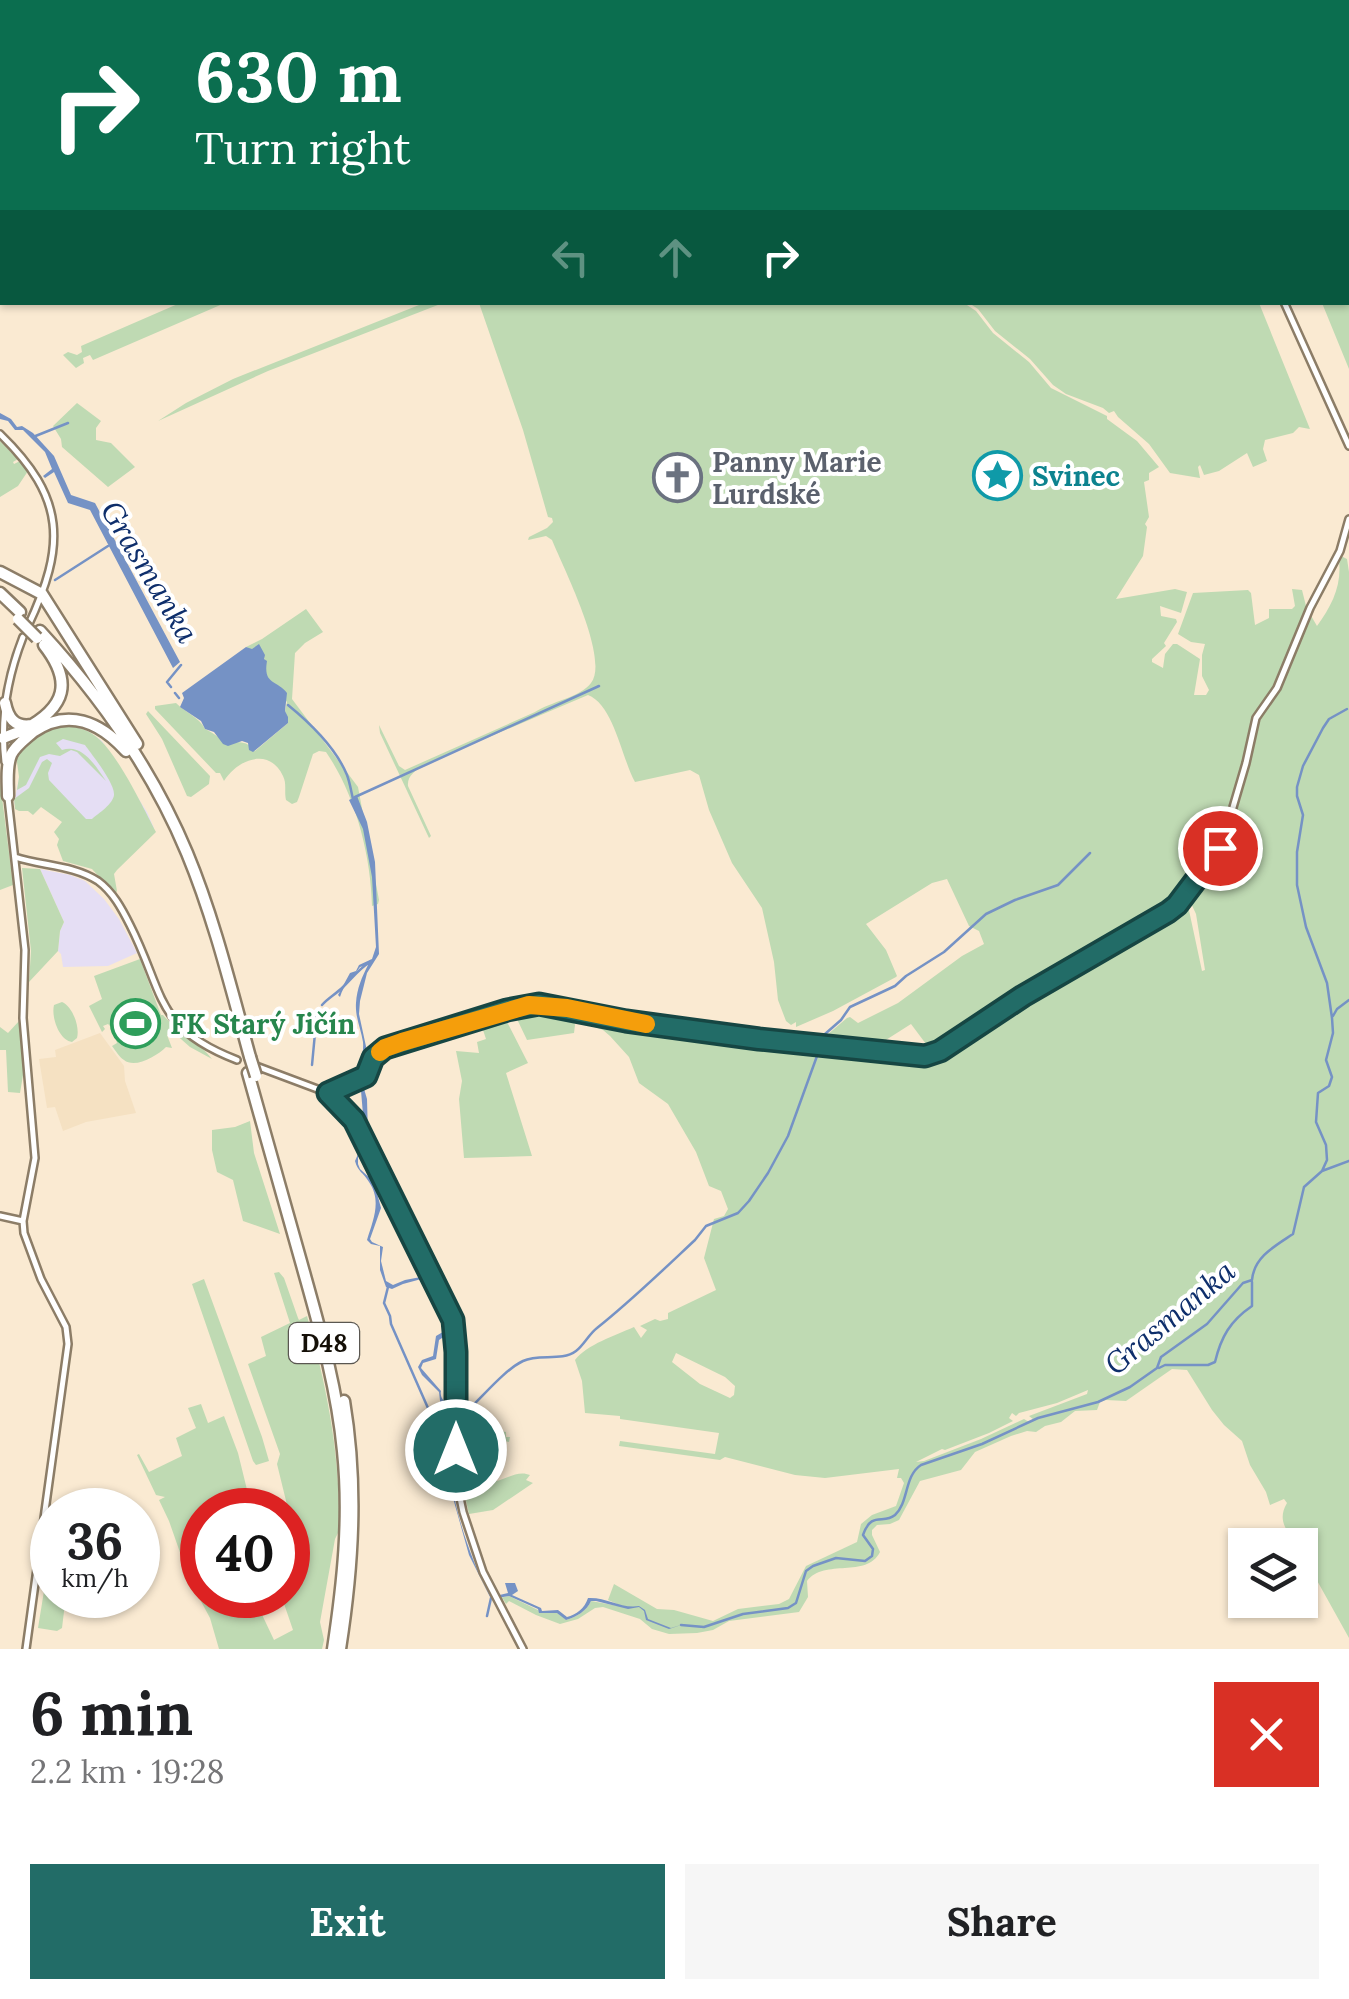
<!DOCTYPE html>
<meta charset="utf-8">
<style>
:root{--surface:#fff;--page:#f6f6f6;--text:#202124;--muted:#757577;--accent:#226c67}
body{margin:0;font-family:Lora,serif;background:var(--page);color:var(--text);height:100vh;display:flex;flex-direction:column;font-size:38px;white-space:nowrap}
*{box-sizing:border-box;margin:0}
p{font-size:32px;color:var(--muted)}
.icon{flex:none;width:55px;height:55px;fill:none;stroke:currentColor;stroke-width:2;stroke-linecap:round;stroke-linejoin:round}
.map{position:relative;height:1649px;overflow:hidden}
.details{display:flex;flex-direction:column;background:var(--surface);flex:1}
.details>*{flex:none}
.guide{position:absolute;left:0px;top:0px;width:1350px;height:305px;box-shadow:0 2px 8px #0004;background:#0b6e4f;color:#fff;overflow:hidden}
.tools{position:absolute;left:1228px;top:1528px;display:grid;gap:20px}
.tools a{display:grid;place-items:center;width:90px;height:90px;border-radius:0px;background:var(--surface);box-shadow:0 2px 8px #0004;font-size:50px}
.speed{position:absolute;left:30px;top:1488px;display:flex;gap:20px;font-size:50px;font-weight:700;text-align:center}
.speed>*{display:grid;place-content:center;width:130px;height:130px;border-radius:50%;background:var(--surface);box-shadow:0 2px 8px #0004;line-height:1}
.speed small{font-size:25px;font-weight:400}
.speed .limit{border:15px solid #d22;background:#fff;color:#111}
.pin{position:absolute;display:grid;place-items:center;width:85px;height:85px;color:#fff;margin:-42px;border:5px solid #fff;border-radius:50%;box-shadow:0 2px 10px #0007}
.me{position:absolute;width:110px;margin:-55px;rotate:0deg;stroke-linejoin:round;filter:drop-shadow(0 0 8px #0008)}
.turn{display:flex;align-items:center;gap:35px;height:210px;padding:0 30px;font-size:45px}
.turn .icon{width:130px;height:130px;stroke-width:2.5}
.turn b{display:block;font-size:70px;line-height:85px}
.lanes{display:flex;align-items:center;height:95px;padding:0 30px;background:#0003;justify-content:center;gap:50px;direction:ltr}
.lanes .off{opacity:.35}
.round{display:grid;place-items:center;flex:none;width:105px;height:105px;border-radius:0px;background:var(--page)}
.overview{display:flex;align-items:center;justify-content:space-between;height:170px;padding:0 30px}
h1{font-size:60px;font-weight:700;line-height:75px}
.cta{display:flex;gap:20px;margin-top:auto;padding:20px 30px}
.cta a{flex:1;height:115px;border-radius:0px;background:var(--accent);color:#fff;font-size:40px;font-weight:700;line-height:115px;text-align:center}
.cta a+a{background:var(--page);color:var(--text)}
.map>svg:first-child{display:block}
.built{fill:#f5e1c2}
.industrial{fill:#e5def4}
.green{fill:#bfdab3;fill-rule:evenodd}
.water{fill:#7592c5}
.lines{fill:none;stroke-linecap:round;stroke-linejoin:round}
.stream{stroke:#7592c5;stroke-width:2.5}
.tertiary-casing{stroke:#8c7d67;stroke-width:10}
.motorway-casing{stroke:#8c7d67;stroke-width:15}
.tertiary{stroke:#fff;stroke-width:5}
.motorway{stroke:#fff;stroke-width:10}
.motorway-bridge-casing{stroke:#8c7d67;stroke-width:15;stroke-linecap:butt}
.motorway-bridge{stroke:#fff;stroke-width:10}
.route-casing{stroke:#164643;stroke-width:25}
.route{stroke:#226c67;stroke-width:18}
.slow{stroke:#f59e0b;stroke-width:18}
.labels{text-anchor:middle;stroke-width:8;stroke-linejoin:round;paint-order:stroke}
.shield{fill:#fff;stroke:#5a5751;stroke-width:2.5}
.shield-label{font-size:25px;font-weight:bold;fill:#140f07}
.worship-label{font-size:28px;font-weight:bold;fill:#5b616d;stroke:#fff;text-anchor:start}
.culture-label{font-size:28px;font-weight:bold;fill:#0d838f;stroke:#fff;text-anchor:start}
.leisure-label{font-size:28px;font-weight:bold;fill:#27864d;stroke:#fff;text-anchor:start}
.water-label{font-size:30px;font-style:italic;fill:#0e2e6b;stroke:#fff}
</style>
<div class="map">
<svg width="1349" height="1649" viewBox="0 0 1349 1649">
<rect width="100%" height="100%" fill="#faead2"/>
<path class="built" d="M100,1033L124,1066L125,1081L136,1113L86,1122L63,1131L55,1107L47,1108L39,1059L56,1057L55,1050Z"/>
<path class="industrial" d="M73,726L89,732L102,741L147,812L154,828L124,854L43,797L14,804L19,777L37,735Z
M40,869L70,875L85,881L104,899L119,919L137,953L108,966L63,967L61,954L58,951L60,931L64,922Z"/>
<path class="green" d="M546,0H817V2H546Z
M820,0H1103L1104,2H820Z
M1113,0H1349V369L1322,303L1348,302V2H1114Z
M180,303H225L93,360L90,355L83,358L84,363L76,368L63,355L68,352L77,355L82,352L81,346Z
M424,303H443L268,371L158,421L186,403L233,379Z
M479,303H964L976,311L993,333L1029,362L1051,388L1107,416V419L1137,441L1159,467L1149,473V480L1144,482L1149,517L1145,524L1147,527L1143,556L1116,599L1175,589L1187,592L1181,613L1160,606L1161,616L1176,619L1177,622L1164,643L1166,646L1152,659V662L1163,668L1165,654L1173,644H1177L1200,659L1194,695H1206L1209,690L1202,676V655L1205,644L1191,642L1178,634L1193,593L1248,590L1251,593L1255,625L1269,618V609H1292L1295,606L1292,589L1302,590L1307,610L1276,688L1255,715L1241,771L1217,849L1177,903L1096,951L1092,944H1090V952L1021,991L1022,994L1015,998V1004L1051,986V983L1187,901L1202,971L1205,970L1196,914L1189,899L1193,886L1217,856L1259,716L1273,696L1310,614L1317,626C1332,605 1342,586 1339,559L1341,556L1347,559L1349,572V1638L1300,1550V1545H1297C1286,1530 1277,1520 1287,1503L1284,1499L1270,1505L1266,1492L1250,1465L1242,1441L1224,1425L1212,1410L1187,1370L1172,1369L1126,1401L1106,1400L1100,1402L1097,1410L1075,1411L1061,1422L1045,1426L1036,1432L1027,1431L1011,1436L975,1452L961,1470L920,1481L899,1520L890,1524L877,1525L872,1530V1535L880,1552C866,1579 825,1558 807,1581L808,1597L799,1612L729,1621L713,1630L697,1633L669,1634L652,1629L640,1619L603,1607L595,1608L578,1619L560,1624L536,1615L509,1601L506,1604L503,1599L499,1598L509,1596L538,1610L540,1613L557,1612L566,1620C576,1617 587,1611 591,1601L624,1607L608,1600L614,1584L657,1609L674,1610L713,1621L738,1609L779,1604L789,1599L806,1566L857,1542L861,1524L872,1515L896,1506L904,1483L901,1478H897L899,1469L825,1478L795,1475L725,1457L720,1460L619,1446L620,1441L715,1454L719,1433L620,1419V1416L585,1413L582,1381L575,1360C588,1344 614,1336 634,1327L641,1338L647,1330L640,1326L655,1319L660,1321L668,1319V1313L716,1290L704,1258L714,1219L724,1216L728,1209L721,1191L709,1186L696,1152L668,1104L639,1083L629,1057L610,1036L603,1030L577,1021L574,1016H588L622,1025L665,1032L750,1041L807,1051L861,1053L927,1059L935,1058L984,1027L982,1022L936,1050L924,1053L929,1048L911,1024L878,1045L828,1042L827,1035L847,1018L850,1017L858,1023L898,1003L962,956L984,944L979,931L969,926L947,879L932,883L866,924L886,950L897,976L896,977L833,1011L796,1027V1022L791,1025L786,1021L778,1000L774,962L762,908L732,863L709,810L699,775L690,770L635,782C622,759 614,705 588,695L423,765C416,771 407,775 408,786L431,836L429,838L380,733L379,725L399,766L405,770L535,712C550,702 581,697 591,683C610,659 563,567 552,540L546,536L528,540L529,537L547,528L553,522L552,518L548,517L523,430ZM676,1353L725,1377L735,1386L734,1395L730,1398L700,1384L672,1362ZM1088,1390L1087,1394L1029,1416L1034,1420L1029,1422L1024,1419L981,1439L924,1461L916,1462L942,1449L945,1450L989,1433L1013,1421L1009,1418L1012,1413L1016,1416L1019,1413L1057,1403Z
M969,303H1259L1310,429L1299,427L1293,433L1265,440L1263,449L1267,461L1253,467L1247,453L1219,471L1204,475L1200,465L1198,467L1200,478L1170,473L1149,444L1118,417L1114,411L1109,413L1103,408L1066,394L1053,385L1030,359L995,331L978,309Z
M77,403L101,421L96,428V440L111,443L135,467L108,487L62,447L61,439L53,426Z
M0,441L18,459L13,462L14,464L20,461L28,471L18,486L0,497Z
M306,609L323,632L305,643L295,653L292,699L358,787L379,900L378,904L372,906C371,855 355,794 326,752L319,751L313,754L299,797L297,802L292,804L286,800C284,791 287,784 283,776C269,746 237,760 224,781L220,773H216L155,709V706L176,703C186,713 199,717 205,729C210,731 214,734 218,737C234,748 242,735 255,751L288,723L285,711L287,702L266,675L264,657L246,647L262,639Z
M148,711L210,776L209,784L191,797L187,796L162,739L146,714Z
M62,725C76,726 90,730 100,740C120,759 143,807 156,832L117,870L114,874L117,891L115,894L92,869L63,861L57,845L59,839L54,832L62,822L41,807L33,815L28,811H19L15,809L14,799L29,788L42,762L47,759L52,763L48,773L49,780L86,819H92C99,813 113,804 114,795C115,783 92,755 85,745L63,739L56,743L62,750C82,743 95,765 106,781L77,752L71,750L60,756L49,754L40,757L26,785L17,790L19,777L16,755C28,739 44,730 62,725Z
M0,781L13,885L0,890Z
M22,868L40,869L64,922L60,931L58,951L29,982L31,951Z
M140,959L161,1015H163C177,1031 200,1043 212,1059L190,1047L173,1032L167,1035L172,1048L166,1047C157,1056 135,1069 124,1060C119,1057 116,1051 112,1046L117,1043L113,1029L108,1024L103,1026L105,1029L102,1032L89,1006L102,999L94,976Z
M62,1002C73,1007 80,1027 77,1038L72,1042C59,1040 51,1017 54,1005Z
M535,1008L562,1011L572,1017L575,1025L574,1033L527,1040L516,1017L520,1015V1011Z
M505,1018L528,1063L506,1073L532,1156L464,1158L459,1099L462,1081L456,1051L479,1053L477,1042L486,1039L481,1024Z
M19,1021L24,1069L20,1093L8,1092L6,1050H0V1027L8,1033Z
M250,1121L254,1153L280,1234L243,1221L233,1180L217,1172L212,1150V1130L235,1127Z
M279,1272L284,1278L298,1318L299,1320L307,1316C327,1387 341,1458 339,1531L335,1539L320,1622L324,1640L322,1649H219L210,1618L190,1581L169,1521L159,1500L165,1497L156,1495L137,1455L139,1454L149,1472L182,1456L176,1438L196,1428L188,1408L201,1404L208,1423L224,1416L238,1453L252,1510H202V1592L201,1588H197L204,1603L220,1613L204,1595H257L256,1602L274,1640L293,1630L281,1595H288V1532L296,1567H301V1562L277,1464L280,1454L248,1364L266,1356L261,1337L290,1323L274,1273Z
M204,1279L262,1437L269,1461L256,1465L253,1461L192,1284Z
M469,1425L506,1432V1437H510L509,1442C499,1440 486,1444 482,1454L487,1463L461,1476L460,1433L462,1429Z
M485,1470L491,1472L497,1481C508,1478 519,1470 530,1475L526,1480L533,1483L493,1510L469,1514L461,1479Z
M44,1591L52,1592V1595H66L62,1628L57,1631L38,1628Z"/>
<path class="water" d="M0,413L11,419L17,427L22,426L33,433L54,456L71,495L95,503L180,662L173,668L90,510L68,503L54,472L45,478L43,476L52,469L45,452L23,430H15L8,421L0,419Z
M259,644L265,655L264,659L267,661C263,685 276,679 287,693L285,711L288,717V723L253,752L249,750L248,743L242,741L228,746L223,744L214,732L205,729L201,721L180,707L184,698L182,693L246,647L252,649Z
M357,796L367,822L375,862L379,954L367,973L360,1001L359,1014L367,1051L360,1075L367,1099L368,1136L367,1144L358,1154V1164L360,1169L374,1182L381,1208L370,1239L372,1242L383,1247L381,1261L386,1281L393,1285L405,1280L426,1276L430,1279L451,1324V1332L439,1340L436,1359L423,1363L421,1368L441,1391C439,1400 448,1403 452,1409V1422H448V1426L451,1430L453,1424C452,1440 449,1457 451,1473C453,1508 473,1567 491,1597L508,1593L505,1583H515L518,1591L512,1595L541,1608L542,1611L558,1610L567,1617C576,1615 585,1608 588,1598C607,1597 621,1609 639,1606L645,1610L648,1619L671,1628L684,1624L669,1629L646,1620L644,1611L639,1607L628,1609L596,1601H591C587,1611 576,1617 566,1620L557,1613H539L538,1609L509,1596L491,1599L469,1555L453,1498L448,1473V1431L443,1426L439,1392L422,1375L418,1367L422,1360L433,1356L436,1336L448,1329L446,1318L425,1278L403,1284L392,1289L386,1287L380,1270V1246L371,1244L367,1240C373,1220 382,1201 369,1182C363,1172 358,1172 355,1161L365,1138L360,1079L357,1074C360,1064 364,1053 363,1042C361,1029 355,1017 356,1003C357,988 362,977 368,965L360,967C353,978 344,983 340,997L338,995L350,973L356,971L359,965L372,959L376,947L372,877L363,829L349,800Z"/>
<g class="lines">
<path class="stream" d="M1222,0L1223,2
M1348,106H1349
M1348,215L1349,218
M33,437L68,423
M55,580L108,546
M171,687L167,682L181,665
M175,693L179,698
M288,705C310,723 336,748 347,775C350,783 351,791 353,799
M355,797L599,686
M322,1005C328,998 336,994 343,987C354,976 358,970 371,961
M1333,1016L1337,1009L1349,1000
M312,1065L317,1012
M1322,1171L1349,1161
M388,1287L384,1303L390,1316L391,1324L435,1424L446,1428
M1159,1368L1165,1365H1208L1215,1362C1221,1337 1230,1321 1252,1306V1282
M459,1418C478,1403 502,1371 523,1361C539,1353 561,1362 576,1351C584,1345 589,1334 597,1328C631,1301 663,1270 695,1240L706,1226L738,1213L749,1201L768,1173L788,1136L825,1034L841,1020L850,1007L895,986L906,976L944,952L986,914L1015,900L1058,885L1090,853
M487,1616L491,1598
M681,1625L704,1627L743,1614L788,1608L796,1603L806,1571L813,1566L836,1558L865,1561L872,1556L873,1549L863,1535C872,1510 883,1525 895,1515C909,1502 904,1476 921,1465L982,1444L1038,1418L1098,1402L1130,1387L1157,1368L1161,1357L1207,1324L1243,1283L1252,1280C1254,1257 1275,1246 1293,1234L1304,1187L1322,1171L1327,1160L1326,1145L1316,1122L1318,1093L1329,1086L1332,1077L1326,1060L1333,1033L1332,1018L1327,983L1306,927L1297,885V852L1303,815L1297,796V787L1303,766L1323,728L1329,719L1347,709"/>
<defs>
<path id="tertiary" d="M1106,0L1107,2
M1284,302L1349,446
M0,434C66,498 66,545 28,626
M5,762C0,719 7,678 23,637
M8,798L25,950L23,1018L35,1158L23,1221L24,1233L41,1279L66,1327L68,1344L26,1649
M15,857C42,866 73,865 98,881C113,892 122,909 130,925C165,994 154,1028 237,1060
M256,1066L328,1093L354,1120L444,1301L453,1319L455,1333L456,1479L463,1512L483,1572L523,1649
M328,1093L366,1076L373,1058L385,1048L507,1010L539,1004L626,1021L798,1044L925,1056L940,1051L1023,996L1142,928L1177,905L1215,856L1224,838L1246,763L1256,718L1277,688L1310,608L1340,551L1349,519
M0,1216L23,1221"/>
<path id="motorway" d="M0,572L42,594L137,744
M0,593L20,612
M40,631C101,697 152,769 187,853C214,918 231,988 250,1057
M5,703C8,718 15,728 32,725
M3,738C9,735 18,733 25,729C66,707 73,682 44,645
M8,796C8,783 6,767 11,755C15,746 25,739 33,732C68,708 100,722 126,751
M248,1073C266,1137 284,1201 302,1265C319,1326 337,1387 343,1451C350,1518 343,1583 333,1649
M340,1649C353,1566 358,1485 344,1401"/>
</defs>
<use href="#tertiary" class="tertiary-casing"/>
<use href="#motorway" class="motorway-casing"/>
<use href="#tertiary" class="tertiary"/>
<use href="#motorway" class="motorway"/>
<defs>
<path id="motorway-bridge" d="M18,619L37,638
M250,1057L256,1076"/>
</defs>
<use href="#motorway-bridge" class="motorway-bridge-casing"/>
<use href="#motorway-bridge" class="motorway-bridge"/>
</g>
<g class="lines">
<defs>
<path id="route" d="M456,1450V1352L453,1320L354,1120L328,1093L366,1076L373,1058L385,1048L507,1010L539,1004L626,1021L759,1039L925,1056L940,1051L1023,996L1168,912L1177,905L1220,848"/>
</defs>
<use href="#route" class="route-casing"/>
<use href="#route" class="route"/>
<path class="slow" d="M380,1052L385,1048L402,1042L529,1005L567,1008L646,1024"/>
</g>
<defs>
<symbol id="sight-ring" viewBox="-11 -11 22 22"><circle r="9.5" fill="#fff" stroke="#0f9aa8" stroke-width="1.5"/><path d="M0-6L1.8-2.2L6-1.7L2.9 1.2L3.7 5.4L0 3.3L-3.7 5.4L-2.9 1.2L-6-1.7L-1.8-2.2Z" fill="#0f9aa8"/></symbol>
<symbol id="church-ring" viewBox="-11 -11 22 22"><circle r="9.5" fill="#fff" stroke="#6b7280" stroke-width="1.5"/><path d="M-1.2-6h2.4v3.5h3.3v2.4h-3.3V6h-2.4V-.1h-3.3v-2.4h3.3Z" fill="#6b7280"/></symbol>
<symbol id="stadium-ring" viewBox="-11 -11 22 22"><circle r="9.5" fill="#fff" stroke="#2e9e5b" stroke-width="1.5"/><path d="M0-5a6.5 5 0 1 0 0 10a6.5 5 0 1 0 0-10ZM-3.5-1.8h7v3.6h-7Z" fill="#2e9e5b"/></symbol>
</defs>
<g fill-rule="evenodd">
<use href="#sight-ring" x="970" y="448" width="55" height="55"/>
<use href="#church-ring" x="650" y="450" width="55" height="55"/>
<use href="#stadium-ring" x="108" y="996" width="55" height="55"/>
</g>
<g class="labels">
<rect class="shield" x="289" y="1323" width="70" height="40" rx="8"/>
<g class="shield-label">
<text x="324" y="1352">D48</text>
</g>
<g class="worship-label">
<text x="712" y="472">Panny Marie<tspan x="712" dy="32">Lurdské</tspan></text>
</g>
<g class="culture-label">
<text x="1032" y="486">Svinec</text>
</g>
<g class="leisure-label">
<text x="170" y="1034">FK Starý Jičín</text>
</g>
<g class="water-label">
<text transform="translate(149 572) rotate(59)" y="10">Grasmanka</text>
<text transform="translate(1170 1318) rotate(-40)" y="10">Grasmanka</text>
</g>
</g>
</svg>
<div class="tools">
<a><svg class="icon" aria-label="layers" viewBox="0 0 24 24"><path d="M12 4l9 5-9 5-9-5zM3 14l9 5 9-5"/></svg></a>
</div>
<div class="speed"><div>36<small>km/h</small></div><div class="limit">40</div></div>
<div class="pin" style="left:1220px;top:848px;background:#d93025"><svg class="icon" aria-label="arrive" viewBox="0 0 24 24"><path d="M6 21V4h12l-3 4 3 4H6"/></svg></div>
<svg class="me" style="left:456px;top:1450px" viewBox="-20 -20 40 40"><circle r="17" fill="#226c67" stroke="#fff" stroke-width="3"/><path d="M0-11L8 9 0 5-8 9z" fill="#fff"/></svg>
<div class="guide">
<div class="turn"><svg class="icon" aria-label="right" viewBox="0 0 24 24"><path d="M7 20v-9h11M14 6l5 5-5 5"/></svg><div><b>630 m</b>Turn right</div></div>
<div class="lanes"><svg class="icon off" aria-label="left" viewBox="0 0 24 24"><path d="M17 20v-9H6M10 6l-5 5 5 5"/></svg><svg class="icon off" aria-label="ahead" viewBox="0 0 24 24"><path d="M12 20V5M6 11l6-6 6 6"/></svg><svg class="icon" aria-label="right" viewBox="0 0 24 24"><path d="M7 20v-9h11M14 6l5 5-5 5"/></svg></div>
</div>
</div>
<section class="details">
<div class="overview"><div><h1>6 min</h1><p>2.2 km · 19:28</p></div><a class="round" style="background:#d93025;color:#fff"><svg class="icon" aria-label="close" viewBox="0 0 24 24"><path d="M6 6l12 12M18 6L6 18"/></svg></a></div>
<div class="cta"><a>Exit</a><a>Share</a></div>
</section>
